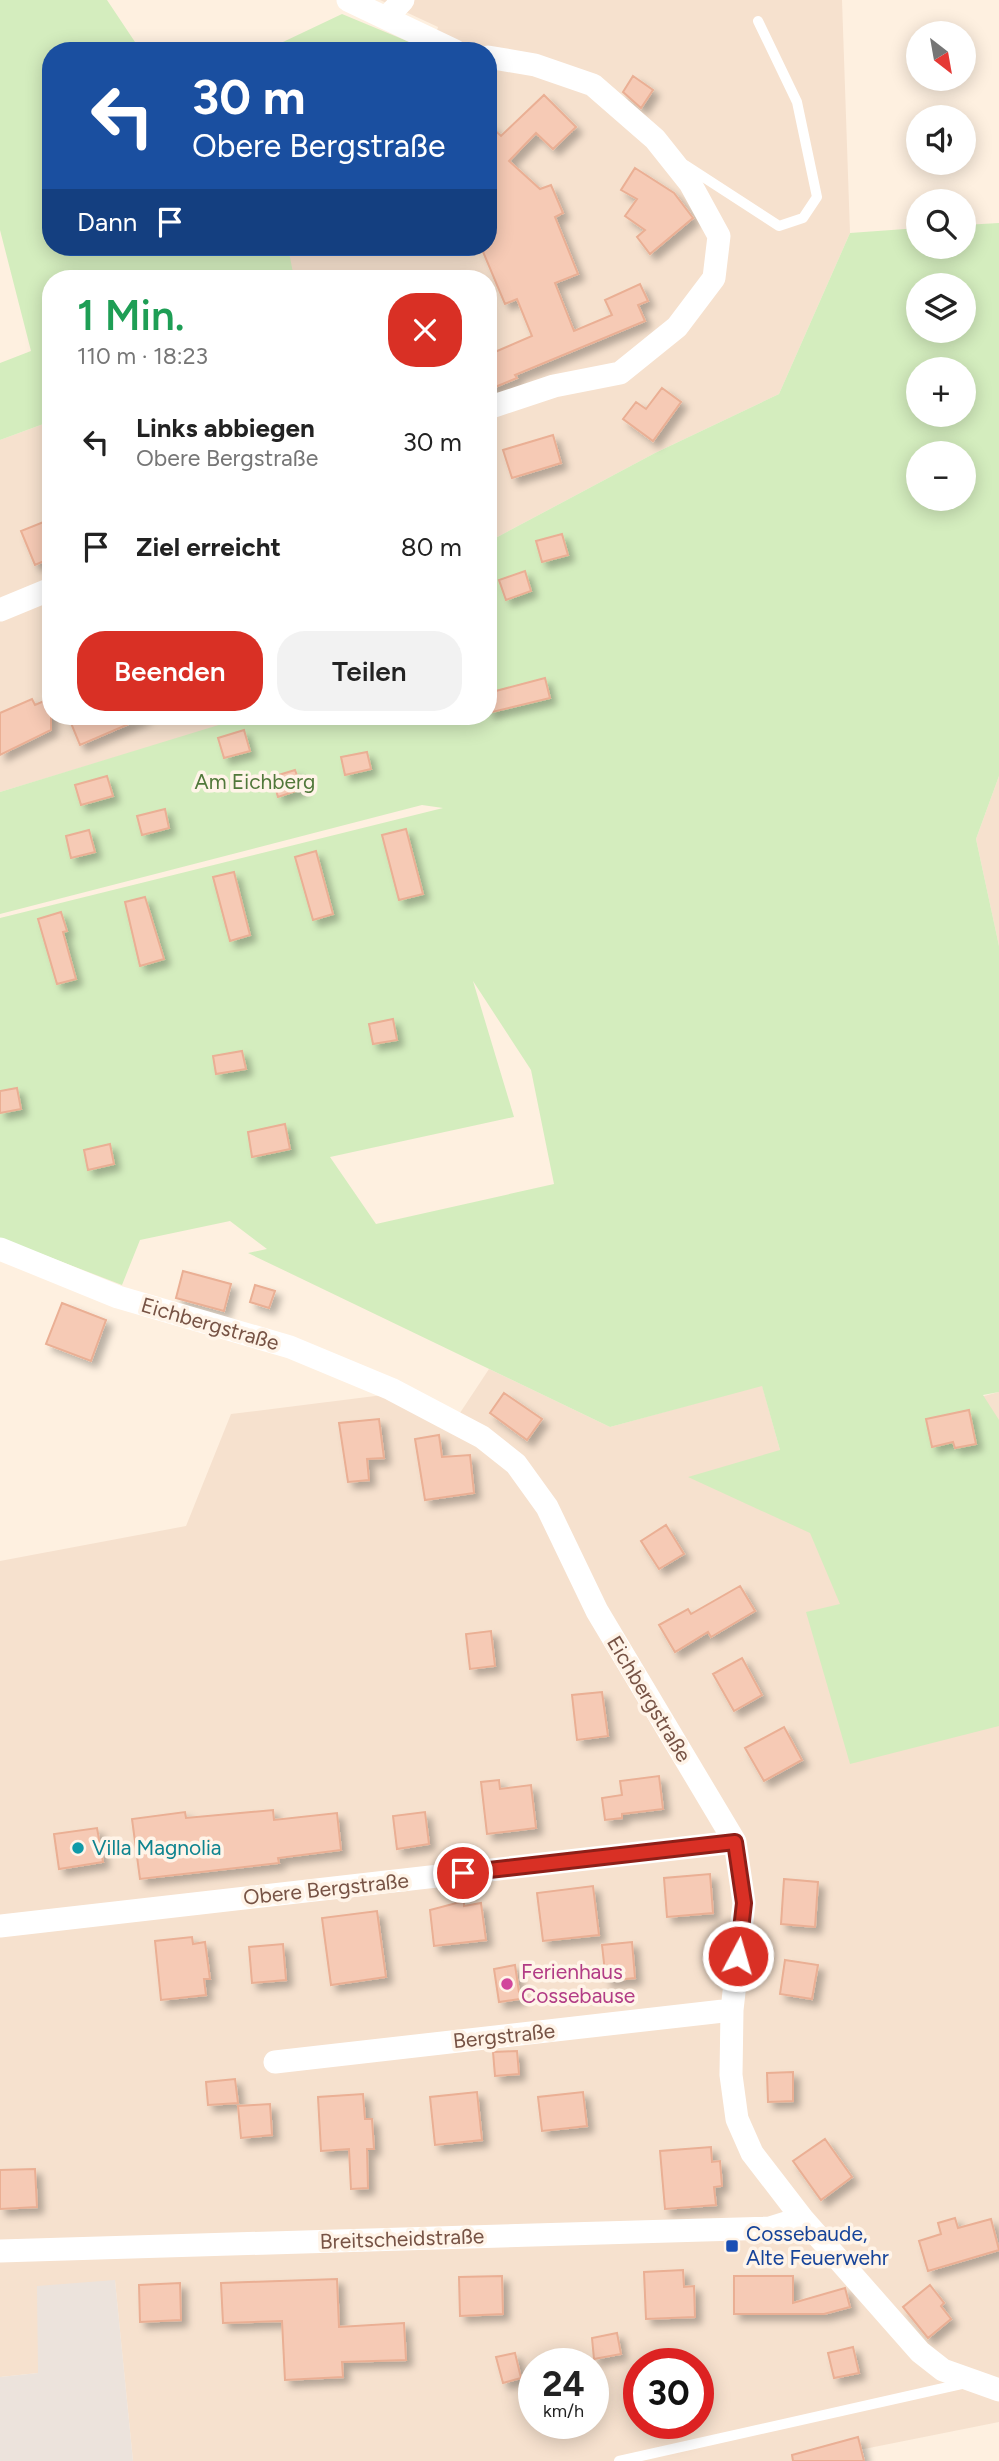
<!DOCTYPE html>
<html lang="de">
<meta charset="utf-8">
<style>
:root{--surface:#fff;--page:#f2f2f2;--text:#222;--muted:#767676;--accent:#d93025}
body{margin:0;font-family:Figtree,sans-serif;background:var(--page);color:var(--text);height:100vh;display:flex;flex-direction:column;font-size:26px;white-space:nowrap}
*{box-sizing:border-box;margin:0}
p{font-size:23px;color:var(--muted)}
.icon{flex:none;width:38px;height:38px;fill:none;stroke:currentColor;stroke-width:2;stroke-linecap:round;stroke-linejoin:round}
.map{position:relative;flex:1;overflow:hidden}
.panel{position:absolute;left:42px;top:270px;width:455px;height:455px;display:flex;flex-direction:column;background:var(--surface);border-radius:28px;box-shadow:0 4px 18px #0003}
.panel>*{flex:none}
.banner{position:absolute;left:42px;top:42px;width:455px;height:214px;border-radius:28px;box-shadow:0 4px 18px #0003;background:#1a4fa0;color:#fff;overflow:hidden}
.needle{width:46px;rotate:149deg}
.buttons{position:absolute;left:906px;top:21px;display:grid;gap:14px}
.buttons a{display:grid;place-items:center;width:70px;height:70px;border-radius:50%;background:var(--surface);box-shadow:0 4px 18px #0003;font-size:35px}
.speed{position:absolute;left:518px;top:2348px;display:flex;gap:14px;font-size:35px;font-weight:700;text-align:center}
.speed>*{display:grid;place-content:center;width:91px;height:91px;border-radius:50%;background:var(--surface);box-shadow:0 4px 18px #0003;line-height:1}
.speed small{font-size:18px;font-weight:400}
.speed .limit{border:10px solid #d22;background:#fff;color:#111}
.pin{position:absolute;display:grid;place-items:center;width:60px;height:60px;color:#fff;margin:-30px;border:4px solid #fff;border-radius:50%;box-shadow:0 2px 7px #0007}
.me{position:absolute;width:77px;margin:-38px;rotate:6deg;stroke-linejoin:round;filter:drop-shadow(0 0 5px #0008)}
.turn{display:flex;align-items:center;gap:24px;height:147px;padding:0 35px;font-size:32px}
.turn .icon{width:91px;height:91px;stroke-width:2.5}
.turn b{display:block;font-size:49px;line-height:60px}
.then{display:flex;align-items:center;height:66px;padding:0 35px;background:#0003;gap:14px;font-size:26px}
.round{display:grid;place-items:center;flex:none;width:74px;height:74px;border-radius:28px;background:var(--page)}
.overview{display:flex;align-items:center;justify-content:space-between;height:119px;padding:0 35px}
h1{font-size:42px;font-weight:600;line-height:52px;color:#1e9e55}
.cta{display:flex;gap:14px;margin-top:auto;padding:14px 35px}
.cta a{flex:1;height:80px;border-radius:28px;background:var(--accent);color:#fff;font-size:28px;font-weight:600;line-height:80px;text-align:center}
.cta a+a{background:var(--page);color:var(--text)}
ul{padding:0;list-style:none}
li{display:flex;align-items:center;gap:21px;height:105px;padding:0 35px}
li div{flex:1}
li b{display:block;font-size:26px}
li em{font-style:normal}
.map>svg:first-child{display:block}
.residential{fill:#f6e1ce;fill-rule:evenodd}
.industrial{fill:#ece3dc}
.green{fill:#d4edbe;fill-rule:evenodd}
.building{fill:#f6cab5;stroke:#eaaf94;stroke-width:2;filter:url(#shadow)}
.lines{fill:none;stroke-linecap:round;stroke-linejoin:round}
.lane{stroke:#fff;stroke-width:10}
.street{stroke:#fff;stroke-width:23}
.route-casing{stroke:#8d1f18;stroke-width:18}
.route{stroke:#d93025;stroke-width:12}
.culture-dot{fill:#0f9aa8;stroke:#fff4e8;stroke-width:2.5}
.hotel-dot{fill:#d1479c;stroke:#fff4e8;stroke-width:2.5}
.transit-dot{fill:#1a4fb4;stroke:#fff4e8;stroke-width:2.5}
.labels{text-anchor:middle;stroke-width:7;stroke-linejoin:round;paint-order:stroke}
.park-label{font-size:21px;fill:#51783a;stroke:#fff4e8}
.street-label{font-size:21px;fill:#775345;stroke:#fff4e8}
.culture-label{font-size:21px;fill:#0d838f;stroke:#fff4e8;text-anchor:start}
.hotel-label{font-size:21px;fill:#b23c85;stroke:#fff4e8;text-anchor:start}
.transit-label{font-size:21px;fill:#164399;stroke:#fff4e8;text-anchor:start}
</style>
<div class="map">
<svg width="999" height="2461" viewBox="0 0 999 2461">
<defs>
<filter id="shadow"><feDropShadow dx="6" dy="6" stdDeviation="3.5" flood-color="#0004"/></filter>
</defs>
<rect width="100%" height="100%" fill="#fef0e0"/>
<path class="residential" d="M380,0H842L850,233L779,394L655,453L488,542V278H292L288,247H488V51H431L438,27Z
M46,423L51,436V716L249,717L0,792V440Z
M999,776V946L976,839Z
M489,1369L610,1427L762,1385L780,1450L999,1392V2422L804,2461H133L115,2281L38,2373L0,2377V1561L186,1526L231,1414L399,1393L454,1422ZM534,2364H593V2424H534ZM639,2364H698V2424H639Z"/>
<path class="industrial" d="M115,2280L133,2461H0V2377L38,2373L37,2286Z"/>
<path class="green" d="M0,0H107L141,51H51V247H288L294,278H51V436L46,423L0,440V363L31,351L0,230Z
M342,14L431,51H264Z
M999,223V776L976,839L999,946V1392L983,1395L999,1420V1726L850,1764L806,1612L840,1604L810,1533L688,1477L780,1450L762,1386L610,1427L248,1253L267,1249L230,1221L140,1240L122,1285L0,1238V918L443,808L422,805L0,914V792L248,716H488V542L655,453L779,394L850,233L919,228V247H964V225ZM919,285H964V331H919ZM919,369H964V415H919ZM919,453H964V499H919ZM473,981L531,1070L554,1184L376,1224L330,1157L514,1117Z"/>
<path class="building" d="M633,76L653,90L641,108L623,92Z
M544,95L576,127L553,149L536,133L509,161L540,189L551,185L563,213L555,217L578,274L555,283L574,331L612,315L605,300L640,284L648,301L638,305L645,321L515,375L517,378L488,390V355L532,336L517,299L505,304L481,247H488V124L501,136Z
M635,168L674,193L693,218L650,254L637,237L645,230L625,216L637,199L621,190Z
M662,388L681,402L653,441L623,419L636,402L646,409Z
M553,435L561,463L512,478L503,450Z
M51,519V558L35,565L21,531Z
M562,534L568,555L542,562L536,541Z
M525,571L531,591L506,600L499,580Z
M545,678L550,698L488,713V693Z
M51,698V730L0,755V713L32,699L35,705Z
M68,716H145V717L80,745Z
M244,730L250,751L224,758L218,738Z
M367,752L371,769L345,775L341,757Z
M295,770L302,789L278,797L272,777Z
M107,776L113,796L81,805L75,785Z
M165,809L169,828L142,835L137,816Z
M406,829L423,894L399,900L382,835Z
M89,830L95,852L71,858L66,836Z
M316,851L333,914L313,920L295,857Z
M234,872L250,935L230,941L213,877Z
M145,897L164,959L140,966L125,902Z
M61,912L67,931L63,932L76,979L57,984L38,919Z
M393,1019L397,1040L373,1044L369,1024Z
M242,1051L246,1069L216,1074L213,1056Z
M17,1088L21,1109L0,1113V1091Z
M285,1124L290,1149L252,1157L248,1132Z
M110,1144L114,1164L88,1170L84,1150Z
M183,1271L231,1284L224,1311L176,1298Z
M255,1285L275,1291L269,1308L250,1302Z
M62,1303L106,1320L91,1361L46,1344Z
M504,1393L542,1419L527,1440L490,1413Z
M969,1410L976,1444L955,1448L953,1442L932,1447L926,1419Z
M379,1419L384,1458L367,1459L369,1480L348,1482L339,1423Z
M439,1435L442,1457L470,1455L474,1493L425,1500L415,1439Z
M666,1525L684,1554L659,1569L641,1541Z
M740,1586L755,1611L711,1637L708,1632L675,1652L659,1625L688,1609L691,1614Z
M491,1631L495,1666L470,1669L466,1634Z
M742,1658L762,1695L734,1711L713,1674Z
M602,1692L608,1736L577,1740L572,1695Z
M784,1727L802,1760L764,1781L745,1748Z
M659,1776L663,1809L622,1814V1818L605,1820L602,1798L622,1795L620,1781Z
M499,1780L500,1789L531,1785L536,1828L487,1834L481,1782Z
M273,1810L274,1820L337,1813L341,1850L278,1858L279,1863L140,1879L132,1819L185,1812L186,1818Z
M425,1812L429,1844L397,1849L393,1816Z
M97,1828L103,1862L59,1869L54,1834Z
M710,1874L713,1913L667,1917L664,1878Z
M784,1879L818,1882L815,1927L781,1924Z
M593,1886L599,1935L543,1941L537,1893Z
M464,1901V1906L481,1903L486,1940L434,1946L430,1910Z
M377,1911L386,1977L331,1985L322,1918Z
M192,1937L193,1944L205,1942L210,1979H204L206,1995L161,2000L155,1941Z
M632,1942L635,1978L606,1981L602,1945Z
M283,1944L286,1980L252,1983L249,1947Z
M785,1960L818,1965L812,1999L780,1994Z
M515,1965L520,1999L499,2002L494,1969Z
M517,2051L519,2074L495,2076L493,2052Z
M793,2072V2101L768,2102L767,2073Z
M235,2079L238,2103L208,2105L206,2082Z
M477,2092L482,2140L435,2145L430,2097Z
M583,2092L587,2126L542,2131L538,2097Z
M363,2094L365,2119H372L374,2149H367L368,2188L351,2189L349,2149L321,2151L318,2097Z
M270,2104L272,2135L241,2138L238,2106Z
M825,2139L852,2177L821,2200L793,2161Z
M711,2147L712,2162L720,2161L722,2186L714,2187L716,2205L665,2209L660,2151Z
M35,2169L37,2207L0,2209V2170Z
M955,2218L958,2228L991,2219L999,2250L928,2271L919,2241L941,2234L938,2223Z
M683,2270L684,2287L694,2286L695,2317L646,2319L644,2272Z
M502,2276L503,2314L460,2316L459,2277Z
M734,2276H793V2303L845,2288L850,2307L824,2314H734Z
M337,2279L339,2327L404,2323L406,2360L342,2362L343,2377L285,2380L282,2321L223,2323L221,2283Z
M180,2283L181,2320L140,2322L139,2285Z
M930,2285L944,2303L941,2306L951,2319L928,2338L903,2307Z
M617,2333L621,2354L594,2359L592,2338Z
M853,2347L859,2373L834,2378L828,2353Z
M515,2353L521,2378L503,2383L496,2357Z
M858,2437L864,2461H793L792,2455Z"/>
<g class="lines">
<path class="lane" d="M685,165L779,226L803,218L817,197L797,102L758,21
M619,2461L966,2383"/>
<path class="street" d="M348,0L455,51
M386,18L403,0
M488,57L535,65L593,85L655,139L690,183L719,236L714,278L677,327L620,373L554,386L488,408
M0,610L51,589
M0,1249L118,1297L290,1347L391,1389L482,1437L516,1464L547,1507L597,1611L735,1842L744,1903L732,2010L731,2075L737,2119L752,2153L802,2218L920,2352L943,2370L999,2390
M0,1926L735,1842
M275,2062L732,2010
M0,2251L770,2228L802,2218"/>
</g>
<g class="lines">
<defs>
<path id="route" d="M463,1873L735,1842L744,1903L738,1956"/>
</defs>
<use href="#route" class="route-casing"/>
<use href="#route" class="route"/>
</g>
<circle class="culture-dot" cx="78" cy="1848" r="7"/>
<circle class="hotel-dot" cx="507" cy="1984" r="7"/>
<rect class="transit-dot" x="725" y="2239" width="14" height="14" rx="3.5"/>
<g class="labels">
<g class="park-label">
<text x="255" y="789">Am Eichberg</text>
</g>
<g class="street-label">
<text transform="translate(210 1324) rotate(16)" y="7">Eichbergstraße</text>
<text transform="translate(649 1699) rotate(59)" y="7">Eichbergstraße</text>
<text transform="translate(326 1889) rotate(-6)" y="7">Obere Bergstraße</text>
<text transform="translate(504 2036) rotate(-6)" y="7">Bergstraße</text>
<text transform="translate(402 2239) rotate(-2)" y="7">Breitscheidstraße</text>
</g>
<g class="culture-label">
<text x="92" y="1855">Villa Magnolia</text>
</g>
<g class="hotel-label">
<text x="521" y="1979">Ferienhaus<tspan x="521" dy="24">Cossebause</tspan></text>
</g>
<g class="transit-label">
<text x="746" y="2241">Cossebaude,<tspan x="746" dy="24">Alte Feuerwehr</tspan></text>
</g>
</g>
</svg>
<div class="buttons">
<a><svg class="needle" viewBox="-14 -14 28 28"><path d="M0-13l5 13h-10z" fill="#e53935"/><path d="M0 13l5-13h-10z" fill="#767676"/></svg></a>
<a><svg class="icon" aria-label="sound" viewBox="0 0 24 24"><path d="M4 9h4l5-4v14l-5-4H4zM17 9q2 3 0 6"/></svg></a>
<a><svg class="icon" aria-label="search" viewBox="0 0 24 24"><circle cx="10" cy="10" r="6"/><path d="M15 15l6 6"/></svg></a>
<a><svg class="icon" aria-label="layers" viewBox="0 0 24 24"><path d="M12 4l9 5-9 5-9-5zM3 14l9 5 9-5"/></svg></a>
<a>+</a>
<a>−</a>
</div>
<div class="speed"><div>24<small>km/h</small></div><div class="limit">30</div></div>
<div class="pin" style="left:463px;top:1873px;background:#d93025"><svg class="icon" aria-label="arrive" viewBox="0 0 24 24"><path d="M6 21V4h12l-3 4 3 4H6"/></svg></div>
<svg class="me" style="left:738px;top:1956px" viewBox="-20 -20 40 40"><circle r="17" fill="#d93025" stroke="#fff" stroke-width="3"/><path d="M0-11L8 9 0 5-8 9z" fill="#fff"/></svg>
<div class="banner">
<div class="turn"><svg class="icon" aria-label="left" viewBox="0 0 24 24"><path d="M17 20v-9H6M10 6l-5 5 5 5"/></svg><div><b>30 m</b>Obere Bergstraße</div></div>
<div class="then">Dann<svg class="icon" aria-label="arrive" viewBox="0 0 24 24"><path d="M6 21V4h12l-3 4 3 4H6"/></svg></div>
</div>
<section class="panel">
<div class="overview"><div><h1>1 Min.</h1><p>110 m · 18:23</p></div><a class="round" style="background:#d93025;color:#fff"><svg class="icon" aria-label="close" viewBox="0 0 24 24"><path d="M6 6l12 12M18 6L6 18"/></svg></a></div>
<ul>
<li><svg class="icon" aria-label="left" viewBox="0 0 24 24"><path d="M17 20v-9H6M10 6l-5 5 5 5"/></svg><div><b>Links abbiegen</b><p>Obere Bergstraße</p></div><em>30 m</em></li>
<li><svg class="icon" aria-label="arrive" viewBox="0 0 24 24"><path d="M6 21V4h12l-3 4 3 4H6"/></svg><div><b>Ziel erreicht</b></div><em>80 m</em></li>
</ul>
<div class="cta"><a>Beenden</a><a>Teilen</a></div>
</section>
</div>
